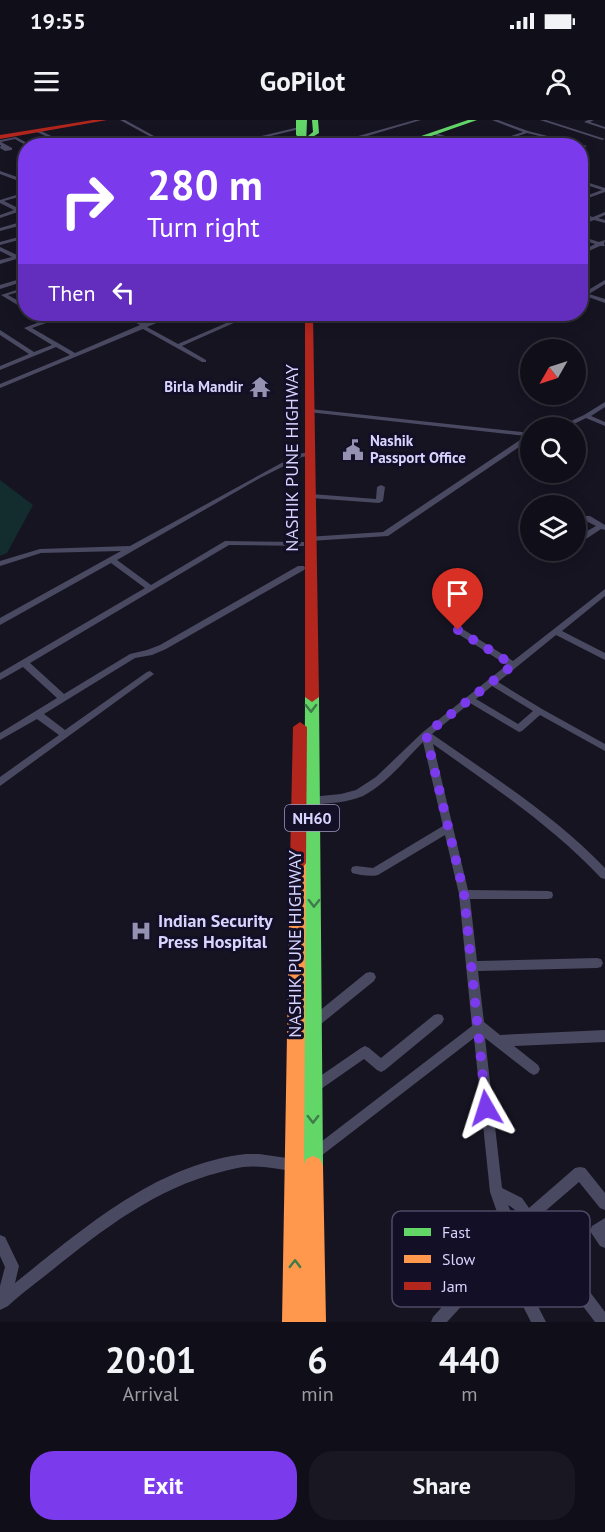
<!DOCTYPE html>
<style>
:root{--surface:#100f19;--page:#191822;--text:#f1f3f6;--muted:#9c9ca2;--line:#302f38;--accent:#7c3aed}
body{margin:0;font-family:"PT Sans",sans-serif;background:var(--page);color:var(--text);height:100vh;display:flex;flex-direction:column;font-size:22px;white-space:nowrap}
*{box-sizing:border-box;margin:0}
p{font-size:20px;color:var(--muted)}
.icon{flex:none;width:33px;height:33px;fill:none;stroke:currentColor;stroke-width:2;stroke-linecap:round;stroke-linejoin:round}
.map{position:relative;height:1202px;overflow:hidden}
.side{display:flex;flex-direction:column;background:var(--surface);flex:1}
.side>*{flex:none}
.top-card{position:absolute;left:18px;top:18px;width:570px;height:183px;border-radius:24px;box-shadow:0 3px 15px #0003,0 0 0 2px var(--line);background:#7c3aed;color:#fff;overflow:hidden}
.needle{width:39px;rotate:231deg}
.buttons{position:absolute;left:520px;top:219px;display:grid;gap:12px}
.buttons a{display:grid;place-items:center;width:66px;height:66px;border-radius:50%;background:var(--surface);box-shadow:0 3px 15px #0003,0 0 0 2px var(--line);font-size:30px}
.pin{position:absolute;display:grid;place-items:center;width:51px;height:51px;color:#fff;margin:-62px -26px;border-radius:50% 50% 50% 0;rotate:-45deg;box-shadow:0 0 6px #0007}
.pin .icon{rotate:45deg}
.me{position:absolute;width:66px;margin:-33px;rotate:354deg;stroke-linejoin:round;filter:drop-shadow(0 0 4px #0008)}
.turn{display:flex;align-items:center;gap:21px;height:126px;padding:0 30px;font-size:27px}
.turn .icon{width:78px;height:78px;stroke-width:2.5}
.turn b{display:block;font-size:42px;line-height:51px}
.then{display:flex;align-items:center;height:57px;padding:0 30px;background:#0003;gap:12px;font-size:22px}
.eta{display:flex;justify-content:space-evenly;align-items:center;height:102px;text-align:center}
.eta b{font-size:36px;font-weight:800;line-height:42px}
.button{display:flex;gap:12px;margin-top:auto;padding:12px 30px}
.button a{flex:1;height:69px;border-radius:24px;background:var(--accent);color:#fff;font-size:24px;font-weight:800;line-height:69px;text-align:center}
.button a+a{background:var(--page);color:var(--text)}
.status{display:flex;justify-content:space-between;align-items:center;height:42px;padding:0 30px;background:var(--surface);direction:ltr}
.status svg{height:16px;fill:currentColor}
header{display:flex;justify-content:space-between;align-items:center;height:78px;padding:0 30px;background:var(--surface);font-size:27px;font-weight:800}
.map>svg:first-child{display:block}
.green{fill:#132c2d}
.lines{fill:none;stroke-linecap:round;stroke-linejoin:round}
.street{fill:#4a4962;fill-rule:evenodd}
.fast{fill:#63d668;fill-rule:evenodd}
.slow{fill:#ff974d;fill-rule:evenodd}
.jam{fill:#b3261e;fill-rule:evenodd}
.oneway{stroke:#3f7c4a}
.route{stroke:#7c3aed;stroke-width:10;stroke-dasharray:0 18}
.labels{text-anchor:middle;stroke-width:6;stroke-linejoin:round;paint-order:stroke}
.far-poi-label{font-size:15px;font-weight:bold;fill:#d9d4ff;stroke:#130f26;text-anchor:end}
.shield{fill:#130f26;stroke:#9e99be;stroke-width:1.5}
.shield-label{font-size:16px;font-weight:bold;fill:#d9d4ff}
.street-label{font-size:18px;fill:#d9d4ff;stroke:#130f26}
.poi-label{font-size:18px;font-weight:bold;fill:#d9d4ff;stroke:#130f26;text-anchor:start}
.key{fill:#130f26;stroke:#4e4a67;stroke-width:1.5}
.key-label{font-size:16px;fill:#d9d4ff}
</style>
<div class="status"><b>19:55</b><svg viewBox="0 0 49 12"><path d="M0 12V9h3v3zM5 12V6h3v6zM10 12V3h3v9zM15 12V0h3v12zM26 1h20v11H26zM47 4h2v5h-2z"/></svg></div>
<header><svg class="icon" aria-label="menu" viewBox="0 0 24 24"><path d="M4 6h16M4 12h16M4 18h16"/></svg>GoPilot<svg class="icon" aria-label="person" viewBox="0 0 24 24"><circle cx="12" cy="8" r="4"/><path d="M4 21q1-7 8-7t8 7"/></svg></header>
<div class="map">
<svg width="605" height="1202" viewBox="0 0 605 1202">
<rect width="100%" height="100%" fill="#161421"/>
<path class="green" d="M0,360L33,385L7,433L0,436Z"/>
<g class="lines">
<path class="street" d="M120,0H125L165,22L162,23Z
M415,0H421L347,22L346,26H342L344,20Z
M492,0H498L528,11L587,26L585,27L527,13L493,24V22L523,12Z
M540,0H546L605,19L602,20Z
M588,0H594L590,2L605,7V9L584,2Z
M299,7L300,9L229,26H220Z
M37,10H39L72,26H66L37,12Z
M433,12L473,25L474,26H466L432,14Z
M16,17L33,26H27L15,19L1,22L12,28V30L5,31L0,28L1,25H0V20Z
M304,17L305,19L281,26H272Z
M103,18L115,24L112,25L103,20L84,26H75Z
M409,19L427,26H420L409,21Z
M0,51L20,58V59L16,60L0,54Z
M580,60L605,68V72L580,81V78L602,70L580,63Z
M26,72V75L4,81L26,92V95L18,92L0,98V95L14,90L0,83V80Z
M605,92V95L598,98L605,100V103L594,100L580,106V103L590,99L580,96V93L593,97Z
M24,101H26V104L0,111V108Z
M26,115V118L0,125V122Z
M580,116L599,122L605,120L604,124L605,126H600L580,135V132L595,124L580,119Z
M0,127L17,135L26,133V136L0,144V140L12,137L0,131Z
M20,159L23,161L22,162L0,169V165Z
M605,160V164L589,174L605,179V183L580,174V171L585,172Z
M26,167V170L8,175L26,185V190L1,175Z
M32,194H37L47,199L63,194H69V195L32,208L75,233L140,205L122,195V194H127L146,203L169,194H175V195L147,207L178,224L247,194H254L182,226L206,240V242H202L143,209L0,268V264L70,235L56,227L0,250V246L29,234L0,215V210L34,232L52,225L24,208L42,201Z
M605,282V287L591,296L605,302V306L586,298L566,308H556L584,295Z
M310,289L531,313V319L388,416L310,421L306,419L307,417L383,412L526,316L308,292L307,291Z
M310,332L312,333V335L302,337L260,358L117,440L151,465L225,421L301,422H304V426L229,425L30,543L64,574L130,534L147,530L160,525L298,446H304L305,448L304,450L166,529L152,535L135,538L44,594L65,610L147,552L150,551L154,554L0,666V657L59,615L37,599L0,620V613L57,578L23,547L0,560V553L145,468L111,443L0,505V498L121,431L41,433L0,446V441L40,429L130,426L298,334Z
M381,365L385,367L383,381L379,383L311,378L307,376L311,374L376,379L377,367Z
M584,396H590L605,405V410L601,409L586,419H580V415L596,406L584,400Z
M605,469V476L562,511L605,533V540L556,515L498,562L542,589L605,624V631L540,595L522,611L519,612L470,583L432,614C492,656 554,695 605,748V759L601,758C551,705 492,666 433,624L468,770L548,771L552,772L553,775L552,778L548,779H470L477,841L597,838L601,839L603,843L601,847L597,848L478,851L484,902L500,915L605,910V922L514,926L538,945L540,949L538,953L534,955L530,953L485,918L502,1068L522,1078L529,1088L575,1048L580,1047L585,1048L605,1073V1090L600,1088L579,1062L536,1099L544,1111L605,1192V1202H595C575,1176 555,1150 536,1123C527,1111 522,1092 508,1085L511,1092L509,1130L546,1202H531L501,1143L447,1202H431L433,1197L495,1128L497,1092L490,1072L474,918L321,1036L317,1038L313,1036L311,1032L313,1028L472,906L459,774L445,715L378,755C371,757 359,755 352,753L351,750L352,747L356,746L373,748L443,706L423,622C405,640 386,664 363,676C347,683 328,683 311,685L308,684L306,681L308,678L311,677L341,674L356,670L376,657L423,612L507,545L455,512L454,510L455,508H461L513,541ZM492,566L533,591L518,604L476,579Z
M370,852L374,853L376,857L374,861L321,904L317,905L313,904L311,900L313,896L366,853Z
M438,894L442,895L444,899L442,903L385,950L381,952L377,950L364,939L321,969L317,971L313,969L311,965L313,961L361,928L365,926L369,928L381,938L434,895Z
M246,1034H259L294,1039L299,1040L300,1045L299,1050L294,1051C277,1049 260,1045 243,1047C236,1048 228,1050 221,1052C156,1068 102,1110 51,1151C37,1162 21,1174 8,1186L0,1190V1166L5,1147L0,1136V1115L5,1117L19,1146L15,1163C83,1109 156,1044 246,1034Z
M605,1098V1128L600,1126L590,1111L592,1106Z"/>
<path class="fast" d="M296,0H307L306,26H300V18L296,15Z
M312,0H318L319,13L311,18L308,16L313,12Z
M468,0H477L403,26H392Z
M312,572L319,577L323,1046L320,1053L313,1056L306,1053L303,1046L305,577Z"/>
<path class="slow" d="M298,737L303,739L306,743L304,1044L306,1039L313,1036L320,1039L323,1046L326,1202H304V1123V1202H282L290,743L293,739Z"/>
<path class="jam" d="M93,0H107L0,19V15Z
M305,194H313L319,577L312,582L305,577Z
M300,602L307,607L306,743L303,747L298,749L293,747L290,743L293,607Z"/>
</g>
<defs><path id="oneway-chevron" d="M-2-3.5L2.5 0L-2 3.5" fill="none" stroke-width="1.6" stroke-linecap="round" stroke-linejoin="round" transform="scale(1.5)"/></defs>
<g class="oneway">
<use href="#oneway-chevron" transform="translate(311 588) rotate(89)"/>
<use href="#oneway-chevron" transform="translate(314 783) rotate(91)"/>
<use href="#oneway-chevron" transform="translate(313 999) rotate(90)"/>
<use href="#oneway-chevron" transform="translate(295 1144) rotate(-89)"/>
</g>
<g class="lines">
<path class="route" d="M458,510L513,545L426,614L464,774L486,988"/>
</g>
<defs>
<symbol id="temple-bare" viewBox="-9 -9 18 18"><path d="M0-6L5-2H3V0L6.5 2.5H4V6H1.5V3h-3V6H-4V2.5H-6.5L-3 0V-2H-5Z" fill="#9591b1" stroke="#130f26" stroke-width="2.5" paint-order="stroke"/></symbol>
<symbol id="civic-bare" viewBox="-9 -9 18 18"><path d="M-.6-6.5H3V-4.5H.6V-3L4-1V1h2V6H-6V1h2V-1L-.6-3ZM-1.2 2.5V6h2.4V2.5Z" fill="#9591b1" stroke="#130f26" stroke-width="2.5" paint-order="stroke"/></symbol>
<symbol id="hospital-bare" viewBox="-9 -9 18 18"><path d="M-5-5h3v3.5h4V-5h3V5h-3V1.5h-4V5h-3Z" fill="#9591b1" stroke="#130f26" stroke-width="2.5" paint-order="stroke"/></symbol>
</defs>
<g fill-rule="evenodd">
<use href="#temple-bare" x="245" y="252" width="30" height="30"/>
<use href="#civic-bare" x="338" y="315" width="30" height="30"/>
<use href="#hospital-bare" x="126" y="796" width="30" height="30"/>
</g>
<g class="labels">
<g class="far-poi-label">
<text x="243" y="272">Birla Mandir</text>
<text x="370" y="326" text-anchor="start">Nashik<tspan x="370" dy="17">Passport Office</tspan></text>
</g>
<rect class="shield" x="285" y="685" width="54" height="26" rx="4.5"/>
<g class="shield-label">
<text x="312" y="704">NH60</text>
</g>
<g class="street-label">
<text transform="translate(292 338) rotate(-90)" y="6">NASHIK PUNE HIGHWAY</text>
<text transform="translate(295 824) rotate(-90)" y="6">NASHIK PUNE HIGHWAY</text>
</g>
<g class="poi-label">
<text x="158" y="807">Indian Security<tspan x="158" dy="21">Press Hospital</tspan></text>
</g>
</g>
<rect x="392" y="1091" width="198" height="96" rx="9" class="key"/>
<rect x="404" y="1108" width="27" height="8" fill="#63d668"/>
<rect x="404" y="1135" width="27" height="8" fill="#ff974d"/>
<rect x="404" y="1162" width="27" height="8" fill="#b3261e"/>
<g class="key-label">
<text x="442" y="1118">Fast</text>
<text x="442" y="1145">Slow</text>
<text x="442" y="1172">Jam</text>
</g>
</svg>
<div class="buttons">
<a><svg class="needle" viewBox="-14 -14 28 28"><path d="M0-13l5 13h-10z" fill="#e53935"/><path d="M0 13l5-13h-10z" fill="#9c9ca2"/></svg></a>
<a><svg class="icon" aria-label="search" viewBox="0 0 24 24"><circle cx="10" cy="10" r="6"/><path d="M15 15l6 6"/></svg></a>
<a><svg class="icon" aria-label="layers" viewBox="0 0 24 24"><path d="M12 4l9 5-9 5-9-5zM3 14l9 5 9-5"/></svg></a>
</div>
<div class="pin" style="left:458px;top:510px;background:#d93025"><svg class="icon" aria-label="arrive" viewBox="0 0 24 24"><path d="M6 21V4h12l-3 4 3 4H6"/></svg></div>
<svg class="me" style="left:486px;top:988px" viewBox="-20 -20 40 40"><path d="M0-17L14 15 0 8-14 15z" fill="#7c3aed" stroke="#fff" stroke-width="4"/></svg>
<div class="top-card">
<div class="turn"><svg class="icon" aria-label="right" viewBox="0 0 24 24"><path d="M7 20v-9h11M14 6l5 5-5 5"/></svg><div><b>280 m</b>Turn right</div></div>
<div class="then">Then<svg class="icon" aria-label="left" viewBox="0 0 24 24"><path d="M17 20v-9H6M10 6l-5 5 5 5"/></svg></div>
</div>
</div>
<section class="side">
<div class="eta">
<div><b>20:01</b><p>Arrival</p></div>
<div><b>6</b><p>min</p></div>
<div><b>440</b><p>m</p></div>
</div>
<div class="button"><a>Exit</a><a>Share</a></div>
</section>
